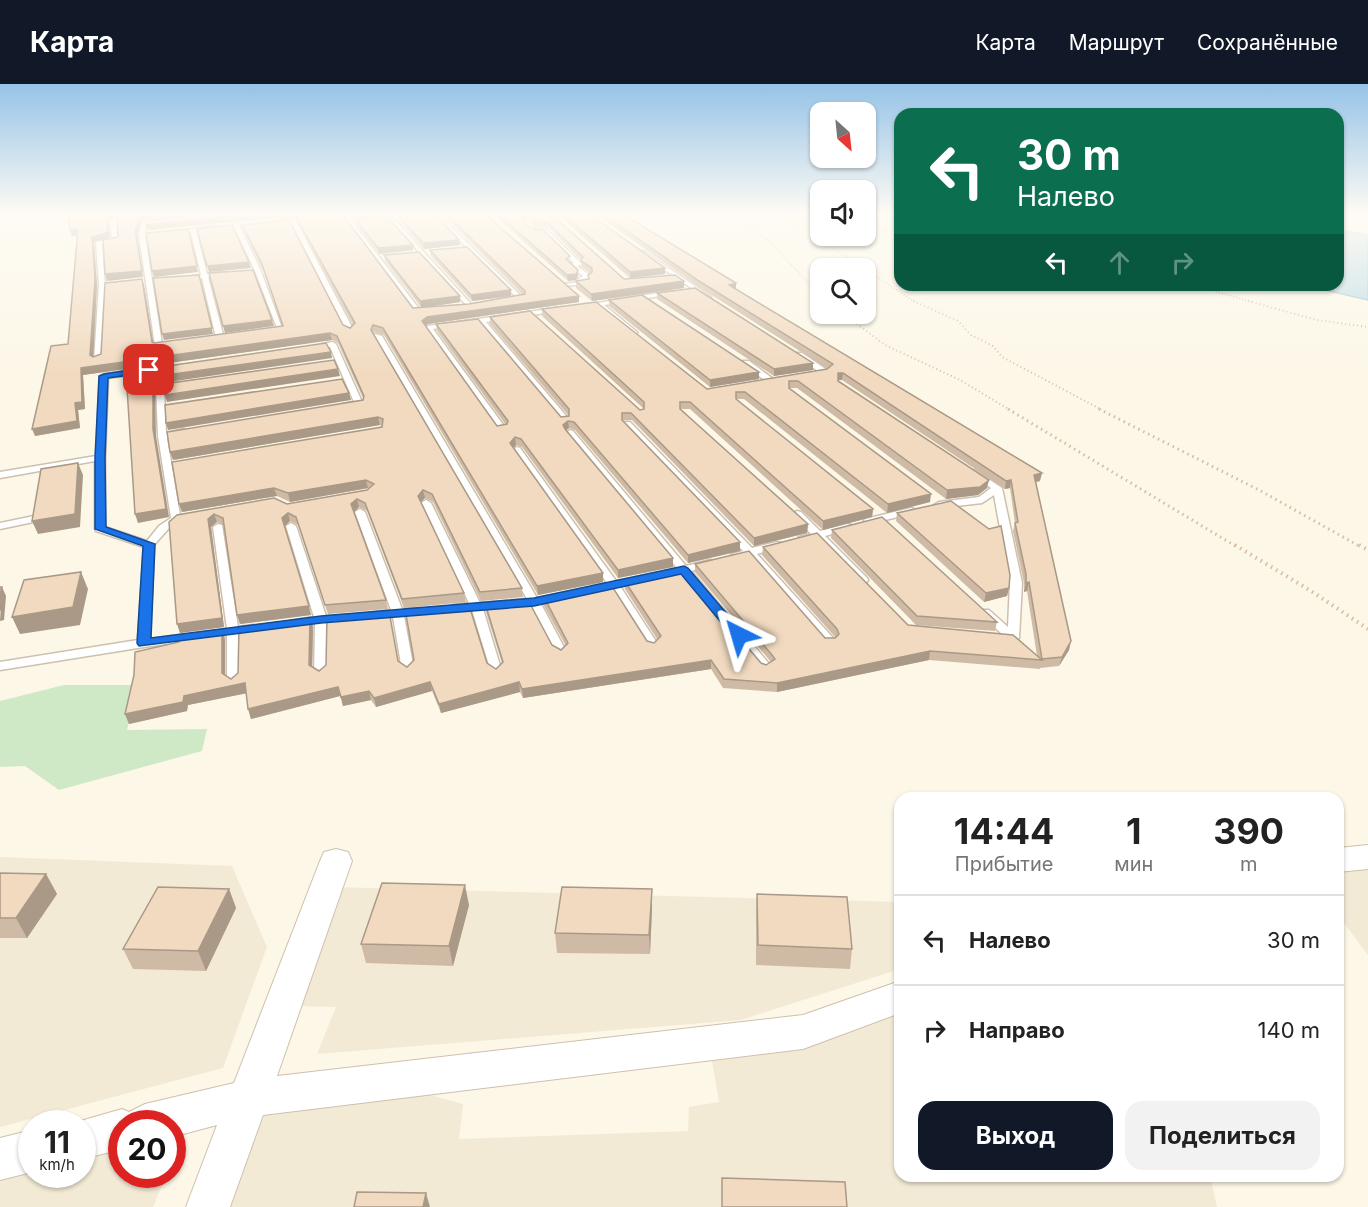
<!DOCTYPE html>
<html lang="ru">
<meta charset="utf-8">
<style>
:root{--surface:#fff;--page:#f2f2f2;--text:#222;--muted:#767676;--line:#e0e0e0;--accent:#111827}
body{margin:0;font-family:Inter,sans-serif;background:var(--page);color:var(--text);height:100vh;display:flex;flex-direction:column;font-size:22px;white-space:nowrap}
*{box-sizing:border-box;margin:0}
p{font-size:20px;color:var(--muted)}
.icon{flex:none;width:33px;height:33px;fill:none;stroke:currentColor;stroke-width:2;stroke-linecap:round;stroke-linejoin:round}
.map{position:relative;flex:1;overflow:hidden}
.drawer{position:absolute;left:894px;top:708px;width:450px;height:390px;display:flex;flex-direction:column;background:var(--surface);border-radius:18px;box-shadow:0 2px 4px #0004}
.drawer>*{flex:none}
.guide{position:absolute;left:894px;top:24px;width:450px;height:183px;border-radius:18px;box-shadow:0 2px 4px #0004;background:#0b6e4f;color:#fff;overflow:hidden}
.needle{width:39px;rotate:153deg}
.buttons{position:absolute;left:810px;top:18px;display:grid;gap:12px}
.buttons a{display:grid;place-items:center;width:66px;height:66px;border-radius:12px;background:var(--surface);box-shadow:0 2px 4px #0004;font-size:30px}
.speed{position:absolute;left:18px;top:1026px;display:flex;gap:12px;font-size:30px;font-weight:700;text-align:center}
.speed>*{display:grid;place-content:center;width:78px;height:78px;border-radius:50%;background:var(--surface);box-shadow:0 2px 4px #0004;line-height:1}
.speed small{font-size:15px;font-weight:400}
.speed .limit{border:9px solid #d22;background:#fff;color:#111}
.pin{position:absolute;display:grid;place-items:center;width:51px;height:51px;color:#fff;margin:-26px;border-radius:12px;box-shadow:0 3px 9px #0006}
.me{position:absolute;width:66px;margin:-33px;rotate:320deg;stroke-linejoin:round;filter:drop-shadow(0 0 4px #0008)}
.turn{display:flex;align-items:center;gap:21px;height:126px;padding:0 24px;font-size:27px}
.turn .icon{width:78px;height:78px;stroke-width:2.5}
.turn b{display:block;font-size:42px;line-height:51px}
.lanes{display:flex;align-items:center;height:57px;padding:0 24px;background:#0003;justify-content:center;gap:30px;direction:ltr}
.lanes .off{opacity:.35}
.eta{display:flex;justify-content:space-evenly;align-items:center;height:102px;text-align:center}
.eta b{font-size:36px;font-weight:700;line-height:42px}
.primary-button{display:flex;gap:12px;margin-top:auto;padding:12px 24px}
.primary-button a{flex:1;height:69px;border-radius:18px;background:var(--accent);color:#fff;font-size:24px;font-weight:700;line-height:69px;text-align:center}
.primary-button a+a{background:var(--page);color:var(--text)}
ul{padding:0;list-style:none}
li{display:flex;align-items:center;gap:18px;height:90px;padding:0 24px;border-top:2px solid var(--line)}
li div{flex:1}
li b{display:block;font-size:22px}
li em{font-style:normal}
header{display:flex;align-items:center;gap:36px;box-sizing:border-box;height:84px;padding:0 30px;background:var(--accent);color:#fff}
header strong{font-size:28px}
nav{display:flex;gap:33px;margin-inline-start:auto;font-size:21px}
.map>svg:first-child{display:block}
.residential{fill:#f3ead6}
.green{fill:#cfe9c6}
.water{fill:#bcdae5;stroke:#a2c8d7;stroke-width:1.5}
.lines{fill:none;stroke-linecap:round;stroke-linejoin:round}
.lane-casing{stroke:#cec0ae;stroke-width:3}
.street-casing{stroke:#cec0ae;stroke-width:2}
.path-far3{stroke:#d6bda2;stroke-width:1.5;stroke-dasharray:1 2;stroke-linecap:butt}
.path-far2{stroke:#d6bda2;stroke-width:2;stroke-dasharray:1 3;stroke-linecap:butt}
.path-far1{stroke:#d6bda2;stroke-width:3;stroke-dasharray:1.5 4;stroke-linecap:butt}
.path{stroke:#d6bda2;stroke-width:4;stroke-dasharray:1.5 4.5;stroke-linecap:butt}
.lane{fill:#fff;fill-rule:evenodd}
.street{fill:#fff;fill-rule:evenodd}
.wall{fill:#cfbba5}
.shaded-wall{fill:#a99986}
.building{fill:#f1dac0;stroke:#a99986;stroke-width:1.5}
.route{fill:#1a73e8;stroke:#114b97;stroke-width:1.5}
</style>
<header>
<strong>Карта</strong>
<nav><a>Карта</a><a>Маршрут</a><a>Сохранённые</a></nav>
</header>
<div class="map">
<svg width="1368" height="1123" viewBox="0 0 1368 1123">
<rect width="100%" height="100%" fill="#fcf7e7"/>
<path class="residential" d="M0,773L232,782L267,863L223,984L0,1043Z
M1368,781V871L1338,831V782Z
M332,803L900,818V885L741,936L317,970L336,923L284,922Z
M900,926V1092H1210L1217,1123H219L253,1029L423,1009L463,1020L459,1055L688,1047L689,1023L719,1018L712,977L787,967Z
M121,1058L122,1090L166,1091L153,1123H0V1095L31,1085L32,1090H82L83,1070Z"/>
<path class="green" d="M64,601H138L127,646L207,645L202,667L59,706L25,682L0,683V617Z"/>
<path class="water" d="M1338,146L1368,151V216L1303,201H1338Z"/>
<g class="lines">
<defs>
<path id="lane" d="M119,131H125L116,138L118,157L102,160L105,201L102,276L98,278L94,276L99,201L96,158L112,155L110,137Z
M342,131H347L420,226H429V228L416,229Z
M434,131H439L523,214V216H519Z
M388,133H392L472,221V223H468Z
M293,135L296,137L354,247L352,248L346,247L291,139L274,140L271,138Z
M522,135H526L535,145L547,146L581,179V181L577,182L591,192L585,196L587,200L563,202V200L580,198L578,195L583,192L570,182V180L574,179L544,149L532,148Z
M161,136L163,139L146,140L145,151L162,260L171,259L175,261L159,264L155,262L139,151L142,138Z
M236,139L239,141L261,187L283,247L271,249L267,247L277,244L255,187L233,141Z
M212,142L214,145L196,147L207,190L224,188L227,190L208,193L224,254L220,256L216,254L202,194L185,196L182,194L201,191L191,148L173,150L170,148Z
M643,167L645,168L711,213L706,214L641,170Z
M671,207L673,208V210L604,221L637,248V250L635,251L597,222L582,224L579,222Z
M556,224L559,226L558,227L486,238L568,334V338H562L480,239L433,245L507,346L500,348L425,244L428,242Z
M375,250L382,252L537,514L558,510L564,513L562,515L541,520L567,569L565,572H557L530,522L483,525L502,588L500,591H492L472,526L453,527L447,524L453,521L469,519L421,419L426,416L431,419L480,519L527,515L374,252Z
M332,258L336,260L363,320L362,322L343,324V320L354,318L330,263L314,265L310,263Z
M796,269H802L830,288L823,290L796,273Z
M743,277H749L776,297L769,299L743,281Z
M142,285H145V289L108,294L105,374V443L147,457L159,442L171,434L158,352L156,303L160,301L182,298V302L164,305L166,349L184,345L188,348L167,354L180,431L186,434L170,443L154,461L150,555L227,545L213,443L218,440L222,441L238,543L254,541L260,545L258,547L239,550V598L233,602L227,598V552L144,563L0,586V578L138,556L144,463L96,447L95,445V377L0,394V388L96,372L100,292L104,290Z
M624,338H630L752,464L777,458L781,459L782,461L781,463L757,470L834,555L836,558L834,561H826L748,472L732,474L731,472L732,470L743,467L624,342Z
M570,346L573,347L686,482L710,476L714,477L715,479L714,481L691,487L770,581L772,584L770,587H762L681,489L665,491L664,489L665,487L677,484L567,351L566,349Z
M517,363L520,364L616,497L644,493L645,495L644,497L620,502L659,562L657,565H649L611,504L592,506L590,504L592,502L607,499L513,366Z
M975,386L1002,404L1022,499L1019,554L1013,558L1009,557L979,528L981,526H989L1008,543L1010,499L994,411L982,419L939,424L934,421L939,418L979,413L991,404L972,391V387Z
M911,424L914,425V429L869,440L864,437L865,435Z
M360,425L365,428L402,525L421,524L427,527L421,530L404,532L414,586L412,589H404L402,586L393,533L376,534L370,531L376,528L391,526L355,428Z
M797,427L801,428L820,447L847,440L851,441V445L825,452L867,494L868,496L867,498H859L816,455L799,457L798,455L799,453L811,450L792,430Z
M34,432L38,433V437L0,445V439Z
M291,439L296,442L326,532L343,531L349,534L343,537L327,539L326,590L320,594L314,590L315,540L295,542L289,539L295,536L314,533L286,442Z"/>
<path id="street" d="M1368,761V785L1338,788V764Z
M336,765L348,768L352,777L277,992L803,931L900,897V929L803,965L263,1031L230,1123H186L217,1041L172,1053V1040H122V1065L82,1075V1040H70L122,1025L129,1028L145,1020L234,999L320,777L324,768Z
M32,1046V1088L0,1096V1054Z"/>
</defs>
<use href="#lane" class="lane-casing"/>
<use href="#street" class="street-casing"/>
<path class="path-far3" d="M735,131L770,158L820,211
M751,131L820,141
M789,131L793,138L863,184
M866,145L900,147
M866,186L915,218
M1193,201L1253,218"/>
<path class="path-far2" d="M913,217L958,237L971,251L993,262L1002,273L1102,326
M1248,217L1317,236L1368,243
M844,230L885,261L960,296L1010,326"/>
<path class="path-far1" d="M1008,325L1237,463
M1099,325L1259,406L1361,463"/>
<path class="path" d="M1235,461L1311,507L1368,545
M1359,461L1368,466"/>
<use href="#lane" class="lane"/>
<use href="#street" class="street"/>
</g>
<path class="wall" d="M201,131H343L413,224L421,223L385,177L384,171L460,218L425,223L469,220L523,211L443,131H486L579,212V218L428,240L425,242L497,342L506,341L437,247L436,240L561,333L569,332L490,240V233L640,326L644,325L542,232V225L707,305L828,285L699,203L597,131H624L736,205L1040,397L1036,398L1071,557L1069,566L1059,582L1040,584V585L929,576L777,608L723,604L711,585L523,614L520,608L441,629L432,607L376,623L371,616L343,622L340,612L251,635L246,609L188,621L187,627L129,640L125,630L225,555V591L231,595L313,543L312,582L319,587L398,577L407,583L487,579L496,585L502,579L486,528L485,519L561,566L566,562L544,522V513L647,557L654,559L657,555L625,505L624,496L761,579L766,581L771,578L695,488V480L825,554H836L762,471L763,463L908,541L1037,572L1027,507L1024,508V499L1013,447L1015,439L1010,404L1005,405L842,296H838L987,404L978,411L946,415L797,304H789L930,418L887,429L744,315H736L873,425L872,433L823,446L690,325H681L808,440L807,449L754,462L632,336H623L740,458V467L688,479L575,346L569,344L566,346L673,474V483L618,494L522,363L516,361L514,364L603,498L538,511L384,251L374,248L373,250L522,504L523,513L481,517L433,418L425,414L421,418L464,509L466,518L404,524L367,427L359,423L354,428L386,516L388,525L328,530L298,441L290,437L284,442L311,531L240,540L237,531L224,442L217,438L211,443L224,543L180,549L177,431L287,420L367,406L369,404L290,418L277,412L182,428L179,420L382,342L380,341L173,376L363,316V314L338,259L332,256L83,291L85,325L78,326L80,344L35,352L68,260L77,151L72,152L70,146L108,137L110,153L94,158L97,201L93,273L101,270L144,201L153,258L154,259L283,242L263,186L243,146L242,141L343,241L350,244L353,241L295,134L236,137L148,146Z
M398,131L459,156L460,161L424,165L398,136Z
M494,131H552L624,195L684,204L592,217L576,204V197L588,195V191L590,189L582,183L581,176L549,144L536,143L526,133L522,135L530,144L570,178L578,192L576,196L568,197Z
M558,131H591L665,184V190L630,194Z
M356,136L413,166L379,170L357,141Z
M430,166L511,206V212L472,217L431,172Z
M657,209L813,279V286L774,292L657,215Z
M609,216L759,295L710,303L609,222Z
M897,429L1009,504L1007,512L984,518L896,437Z
M832,446L997,538L995,547L916,541L831,454Z
M0,789L46,790L57,810L27,854H0Z
M229,805L236,824L206,887L133,885L123,865Z
M757,810L852,865L850,885L756,881V830Z
M469,821L453,882L366,879L361,860Z
M652,825L650,870L557,869L555,849Z"/>
<path class="shaded-wall" d="M107,131H116L108,137L110,153L94,158L97,201L93,278L90,271L92,153Z
M140,131H186L142,136L137,151L143,193L107,197L105,190L135,146Z
M236,131H294L295,134L236,137L148,146L146,141Z
M352,131H381L352,134Z
M518,131H525L526,133L519,136Z
M78,145L79,151L72,152L70,146Z
M188,145L198,188L154,193L152,187Z
M459,156L460,161L424,165L423,159Z
M413,161V166L379,170L378,164Z
M249,178L251,184L209,188L207,182Z
M665,184V190L630,194V188Z
M578,186V192L576,196L568,197L567,191Z
M199,191L213,250L164,256L162,250Z
M142,195L144,201L154,264L152,258Z
M684,197V204L592,217L591,210Z
M736,199V205L729,201Z
M511,206V212L472,217L471,211Z
M460,212V218L421,224L420,217Z
M579,212V218L428,240L423,244L422,237L427,233Z
M272,236L274,242L225,249L223,242Z
M330,249L332,256L83,291L85,325L78,326L80,344L35,352L32,345L75,319L81,284Z
M331,268L332,274L155,300L156,352L169,433L138,439L135,430L153,345V293Z
M813,279V286L774,292V285Z
M338,285L340,292L167,318L165,311Z
M759,288V295L710,303V296Z
M838,289H843L842,296H837Z
M349,309L351,316L168,346L166,339Z
M378,333L380,341L173,376L170,368Z
M568,337L569,344L564,348L563,341Z
M515,353L516,361L511,367L510,359Z
M78,379L83,391L80,443L38,450L32,437Z
M1042,389L1040,397L1032,399L1034,391Z
M366,396L368,404L290,418L288,409Z
M989,396L987,404L978,411L946,415L947,406Z
M1011,396L1010,404L1005,405L1006,397Z
M274,404L277,412L182,428L179,420Z
M423,406L425,414L419,420L418,412Z
M931,410L930,418L887,429L888,420Z
M357,415L359,423L353,429L351,420Z
M873,425L872,433L823,446V437Z
M288,429L290,437L284,443L282,434Z
M214,430L217,438L211,443L224,543L180,549L177,540L208,435Z
M808,440L807,449L754,462V454Z
M740,458V467L688,479V471Z
M673,474V483L618,494V486Z
M81,488L88,505L80,541L20,550L12,533Z
M603,489V498L538,511L537,502Z
M1029,498L1027,507L1024,508L1026,499Z
M2,503L6,512L4,536L0,537Z
M1009,504L1007,512L984,518L986,509Z
M309,522L311,531L240,540L237,531Z
M310,534L313,543L312,590L309,581Z
M222,546L225,555V598L222,589Z
M1071,557L1069,566L1059,582L1062,573Z
M930,567L929,576L777,608V599Z
M711,576V585L523,614L522,605Z
M430,598L432,607L376,623L374,614Z
M519,598L520,608L441,629L439,620Z
M245,599L248,609L188,621L187,627L129,640L125,630L184,612Z
M338,603L340,612L251,635L248,625Z
M369,607L371,616L343,622L341,613Z
M46,790L57,810L27,854L16,834Z
M465,801L469,821L453,882L449,862Z
M229,805L236,824L206,887L198,867Z
M652,805V825L650,870L649,851Z
M426,1109L430,1123H423Z"/>
<path class="building" d="M68,131H107L106,132L108,148L92,153L95,195L90,271L93,273L101,270L105,199L142,195L152,258L154,259L283,242L262,180L242,141L289,136L343,241L350,244L355,239L295,131H343L413,224L469,220L525,210V207L447,131H486L579,212L427,233L422,237L497,342L507,340L508,337L436,240L478,235L561,333L569,332V325L490,233L530,227L640,326L644,325V318L542,225L596,218L707,305L827,285L833,280L699,197L604,131H624L736,199L729,201L1042,389L1034,391L1071,557L1062,573L1042,575L1029,498L1026,499V490L1015,439L1018,438L1011,396L1006,397L843,289H838V297L989,396L980,403L947,406L798,297H789V304L931,410L888,420L745,308H736V315L873,425L823,437L690,318H680V325L808,440L754,454L631,329H622V336L740,458L688,471L574,338L568,337L563,341L565,345L673,474L618,486L521,355L515,353L510,359L603,489L537,502L383,244L373,241L371,246L522,504L480,508L432,410L423,406L418,412L464,509L402,515L365,419L357,415L351,420L386,516L325,521L296,433L288,429L282,434L309,522L237,531L223,434L214,430L208,435L222,534L177,540L169,438L177,431L274,414L287,420L367,406L374,400L366,396L288,409L274,404L179,420L172,378L382,343L383,335L378,333L170,368L167,348L363,316L364,312L337,252L330,249L81,284L82,318L75,319L77,337L32,345L51,262L68,260L78,145L70,146Z
M119,131H140L135,146L142,187L105,190L103,156L118,153L117,134Z
M200,131H236L146,141V137Z
M398,131H436L459,156L423,159Z
M499,131H519L530,144L543,146L570,172L566,175L578,186L576,190L567,191Z
M529,131H552L624,195L675,191L684,197L591,210L576,197L589,195L588,191L592,188V184L581,177L583,173L548,139L536,137Z
M564,131H591L665,184L630,188Z
M386,132L413,161L378,164L356,136Z
M232,141L249,178L207,182L197,145Z
M188,145L197,182L152,187L146,149Z
M467,163L511,206L471,211L430,166Z
M419,168L460,212L420,217L384,171Z
M253,186L272,236L223,242L209,189Z
M199,191L212,244L162,250L153,194Z
M695,204L813,279L774,285L657,209Z
M642,211L759,288L710,296L609,216Z
M326,259L331,268L153,293V345L166,425L135,430L126,288Z
M334,276L338,285L165,311L164,300Z
M342,295L349,309L166,339L165,321Z
M78,379L75,430L32,437L41,385Z
M951,417L989,445L1001,442L1010,491L1009,504L986,509L897,429Z
M882,433L997,538L917,532L832,446Z
M817,449L908,541L1013,551L1042,576L930,567L777,599L724,595L711,576L522,605L519,598L439,620L430,598L374,614L369,607L341,613L338,603L248,625L245,599L184,612L183,618L125,630L134,591L135,568L179,558L178,551L222,546V589L231,595L238,589L239,543L310,534L309,581L319,587L326,581L327,532L389,527L398,577L407,583L414,576L405,525L469,521L487,579L496,585L503,578L485,519L528,516L552,561L561,566L568,559L544,513L610,499L647,557L654,559L661,552L624,496L681,484L761,579L766,581L775,575L772,571L695,480L749,467L825,554H835L839,550L837,545L763,463Z
M81,488L73,523L12,533L24,496Z
M0,503H2L0,527Z
M0,789L46,790L16,834H0Z
M382,799L465,801L449,862L361,860Z
M158,803L229,805L198,867L123,865Z
M562,803L652,805L649,851L555,849Z
M757,810L847,813L852,865L758,861Z
M722,1094L845,1098L847,1123H722Z
M357,1108L426,1109L423,1123H354Z"/>
<linearGradient id="sky" x2="0" y2="1"><stop stop-color="#96c3e7"/><stop offset="0.45" stop-color="#fefbf4"/><stop offset="1" stop-color="#fefbf4" stop-opacity="0"/></linearGradient>
<rect width="1368" height="289" fill="url(#sky)"/>
<path class="route" d="M149,283L152,284V288L108,294L105,374L106,443L155,460L151,554L321,532L534,514L684,482L688,484L745,551L739,555L734,554L681,490L534,522L321,539L139,562L137,559L143,462L95,445V374L99,292L104,290Z"/>
</svg>
<div class="buttons">
<a><svg class="needle" viewBox="-14 -14 28 28"><path d="M0-13l5 13h-10z" fill="#e53935"/><path d="M0 13l5-13h-10z" fill="#767676"/></svg></a>
<a><svg class="icon" aria-label="sound" viewBox="0 0 24 24"><path d="M4 9h4l5-4v14l-5-4H4zM17 9q2 3 0 6"/></svg></a>
<a><svg class="icon" aria-label="search" viewBox="0 0 24 24"><circle cx="10" cy="10" r="6"/><path d="M15 15l6 6"/></svg></a>
</div>
<div class="speed"><div>11<small>km/h</small></div><div class="limit">20</div></div>
<div class="pin" style="left:149px;top:286px;background:#d93025"><svg class="icon" aria-label="arrive" viewBox="0 0 24 24"><path d="M6 21V4h12l-3 4 3 4H6"/></svg></div>
<svg class="me" style="left:739px;top:551px" viewBox="-20 -20 40 40"><path d="M0-17L14 15 0 8-14 15z" fill="#1a73e8" stroke="#fff" stroke-width="4"/></svg>
<div class="guide">
<div class="turn"><svg class="icon" aria-label="left" viewBox="0 0 24 24"><path d="M17 20v-9H6M10 6l-5 5 5 5"/></svg><div><b>30 m</b>Налево</div></div>
<div class="lanes"><svg class="icon" aria-label="left" viewBox="0 0 24 24"><path d="M17 20v-9H6M10 6l-5 5 5 5"/></svg><svg class="icon off" aria-label="ahead" viewBox="0 0 24 24"><path d="M12 20V5M6 11l6-6 6 6"/></svg><svg class="icon off" aria-label="right" viewBox="0 0 24 24"><path d="M7 20v-9h11M14 6l5 5-5 5"/></svg></div>
</div>
<section class="drawer">
<div class="eta">
<div><b>14:44</b><p>Прибытие</p></div>
<div><b>1</b><p>мин</p></div>
<div><b>390</b><p>m</p></div>
</div>
<ul>
<li><svg class="icon" aria-label="left" viewBox="0 0 24 24"><path d="M17 20v-9H6M10 6l-5 5 5 5"/></svg><div><b>Налево</b></div><em>30 m</em></li>
<li><svg class="icon" aria-label="right" viewBox="0 0 24 24"><path d="M7 20v-9h11M14 6l5 5-5 5"/></svg><div><b>Направо</b></div><em>140 m</em></li>
</ul>
<div class="primary-button"><a>Выход</a><a>Поделиться</a></div>
</section>
</div>
